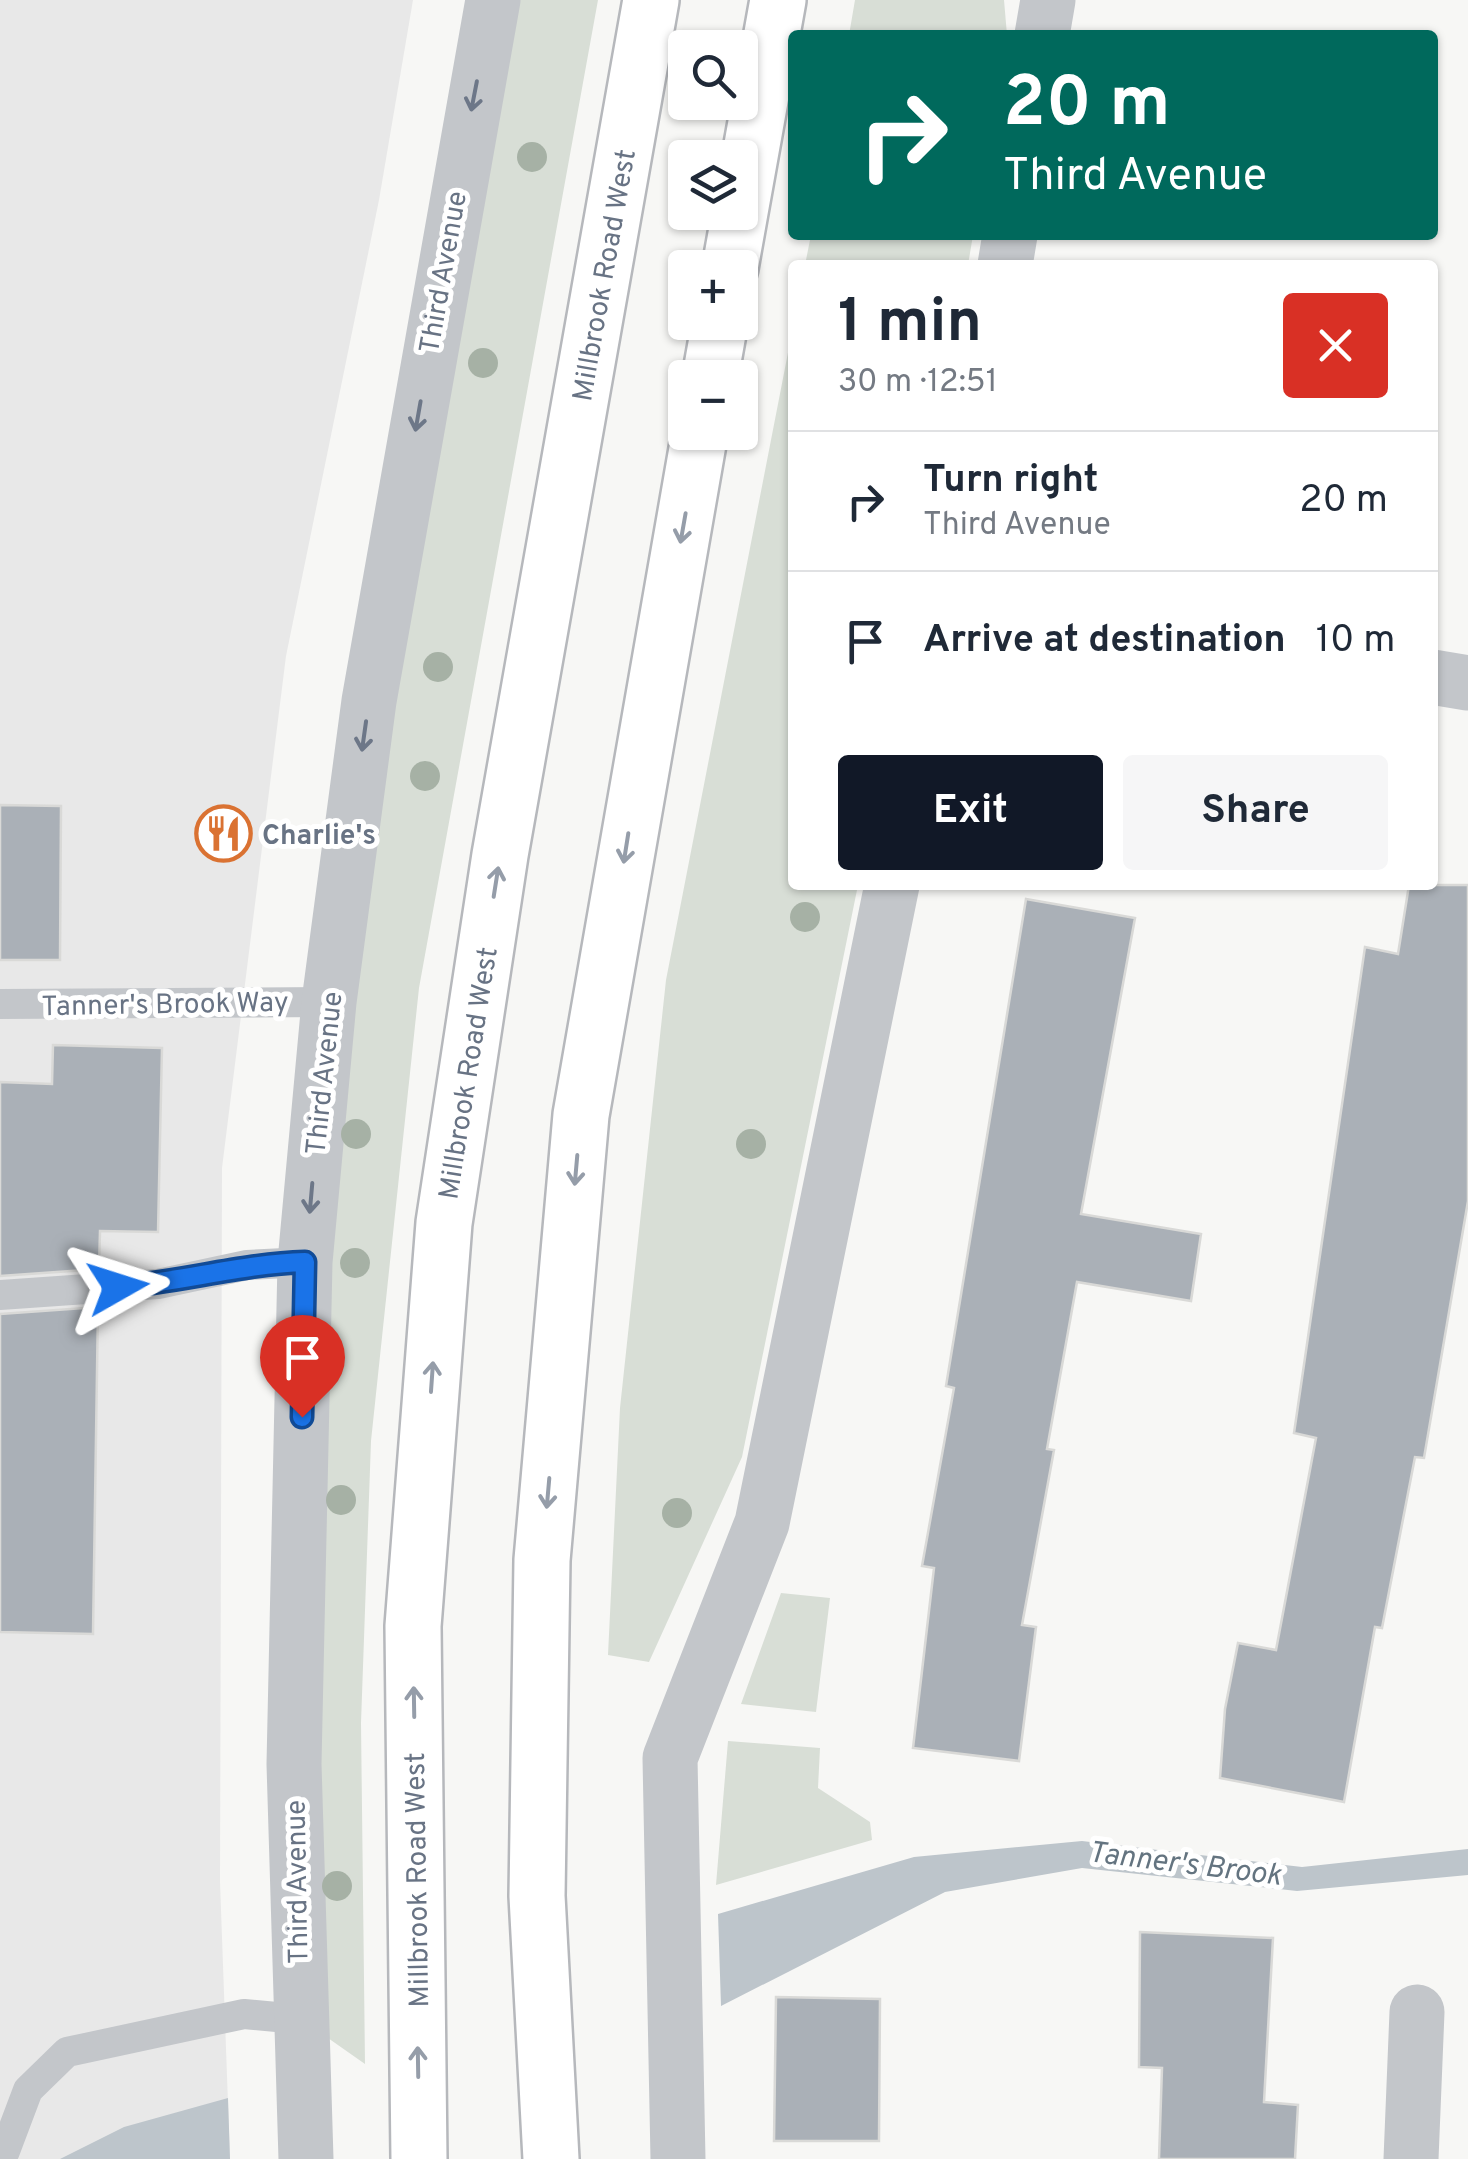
<!DOCTYPE html>
<meta charset="utf-8">
<style>
:root{--surface:#fff;--page:#f6f6f7;--text:#1f2937;--muted:#747a83;--line:#e0e1e3;--accent:#111827}
body{margin:0;font-family:Overpass,sans-serif;background:var(--page);color:var(--text);height:100vh;display:flex;flex-direction:column;font-size:38px;white-space:nowrap}
*{box-sizing:border-box;margin:0}
p{font-size:32px;color:var(--muted)}
.icon{flex:none;width:55px;height:55px;fill:none;stroke:currentColor;stroke-width:2;stroke-linecap:round;stroke-linejoin:round}
.map{position:relative;flex:1;overflow:hidden}
.sheet{position:absolute;left:788px;top:260px;width:650px;height:630px;display:flex;flex-direction:column;background:var(--surface);border-radius:10px;box-shadow:0 2px 8px #0004}
.sheet>*{flex:none}
.hud{position:absolute;left:788px;top:30px;width:650px;height:210px;border-radius:10px;box-shadow:0 2px 8px #0004;background:#00695c;color:#fff;overflow:hidden}
.buttons{position:absolute;left:668px;top:30px;display:grid;gap:20px}
.buttons a{display:grid;place-items:center;width:90px;height:90px;border-radius:10px;background:var(--surface);box-shadow:0 2px 8px #0004;font-size:50px}
.pin{position:absolute;display:grid;place-items:center;width:85px;height:85px;color:#fff;margin:-102px -42px;border-radius:50% 50% 50% 0;rotate:-45deg;box-shadow:0 0 10px #0007}
.pin .icon{rotate:45deg}
.me{position:absolute;width:110px;margin:-55px;rotate:84deg;stroke-linejoin:round;filter:drop-shadow(0 0 8px #0008)}
.turn{display:flex;align-items:center;gap:35px;height:210px;padding:0 50px;font-size:45px}
.turn .icon{width:130px;height:130px;stroke-width:2.5}
.turn b{display:block;font-size:70px;line-height:85px}
.round{display:grid;place-items:center;flex:none;width:105px;height:105px;border-radius:10px;background:var(--page)}
.overview{display:flex;align-items:center;justify-content:space-between;height:170px;padding:0 50px}
h1{font-size:60px;font-weight:700;line-height:75px}
.action{display:flex;gap:20px;margin-top:auto;padding:20px 50px}
.action a{flex:1;height:115px;border-radius:10px;background:var(--accent);color:#fff;font-size:40px;font-weight:700;line-height:115px;text-align:center}
.action a+a{background:var(--page);color:var(--text)}
ul{padding:0;list-style:none}
li{display:flex;align-items:center;gap:30px;height:140px;padding:0 50px;border-top:2px solid var(--line)}
li div{flex:1}
li b{display:block;font-size:38px}
li em{font-style:normal}
.map>svg:first-child{display:block}
.built{fill:#e8e8e8}
.green{fill:#d8ded6}
.water{fill:#bdc5cb}
.building{fill:#aab0b7;stroke:#d9d9d7;stroke-width:2.5}
.lines{fill:none;stroke-linecap:round;stroke-linejoin:round}
.trunk-casing{stroke:#b6b8bc;stroke-width:60}
.service{stroke:#c3c6ca;stroke-width:30}
.minor{stroke:#c3c6ca;stroke-width:55}
.trunk{stroke:#fff;stroke-width:55}
.tree{fill:#a6b1a5}
.oneway{stroke:#6d7788}
.oneway2{stroke:#959da9}
.route-casing{stroke:#114b97;stroke-width:25}
.route{stroke:#1a73e8;stroke-width:18}
.labels{text-anchor:middle;stroke-width:10;stroke-linejoin:round;paint-order:stroke}
.street-label{font-size:28px;fill:#687384;stroke:#fff}
.poi-label{font-size:28px;font-weight:bold;fill:#687384;stroke:#fff;text-anchor:start}
.water-label{font-size:30px;font-style:italic;fill:#647480;stroke:#fff}
</style>
<div class="map">
<svg width="1468" height="2159" viewBox="0 0 1468 2159">
<rect width="100%" height="100%" fill="#f7f7f5"/>
<path class="built" d="M0,0H413L379,200L286,656L222,1168L220,1882L230,2159H0Z"/>
<path class="green" d="M512,0H598L419,988L371,1441L361,1723L365,2064L308,2024L309,1547L358,884Z
M855,0H1004L1007,35H849Z
M811,235H973L968,265H805Z
M792,332V885H858L742,1457L649,1662L608,1655L620,1408L666,980Z
M781,1593L830,1598L816,1712L741,1704Z
M728,1741L820,1748L818,1788L870,1822L872,1840L716,1885Z"/>
<path class="water" d="M1082,1841L1302,1867L1468,1849V1875L1297,1891L1082,1868L945,1892L721,2006L718,1914L914,1857Z
M228,2098L230,2159H60L124,2127Z"/>
<path class="building" d="M0,805L61,806L60,960H0Z
M1409,885H1468V1201L1424,1458L1415,1457L1382,1628L1375,1627L1344,1802L1220,1778L1225,1709L1238,1643L1276,1650L1316,1438L1294,1433L1365,947L1398,954Z
M1026,899L1135,918L1081,1214L1201,1234L1191,1301L1077,1282L1047,1449L1054,1450L1022,1625L1036,1627L1019,1761L913,1748L934,1568L922,1566L954,1388L946,1386Z
M53,1045L162,1048L158,1232L100,1231L99,1269L0,1276V1082L52,1084Z
M98,1307L93,1634L0,1632V1314Z
M1140,1932L1273,1938L1264,2102L1298,2105L1295,2159H1159L1162,2068L1139,2067Z
M776,1997L880,1999L879,2141H774Z"/>
<g class="lines">
<defs>
<path id="trunk" d="M740,212L778,0
M730,268L740,212
M710,378L720,322
M419,2159L413,1626L444,1223L500,855L651,0
M551,2159L537,1896L542,1560L581,1115L700,432"/>
</defs>
<use href="#trunk" class="trunk-casing"/>
<path class="service" d="M0,1004L329,1002
M0,1295L158,1284L247,1265L305,1262
M0,2154L5,2151L28,2090L67,2052L244,2014L298,2019"/>
<path class="minor" d="M1042,35L1048,0
M1005,265L1010,235
M1432,677L1468,683
M306,2159L294,1764L305,1262L329,1002L369,701L493,0
M678,2159L670,1758L762,1523L892,885
M1411,2159L1417,2012"/>
<use href="#trunk" class="trunk"/>
</g>
<g class="tree">
<circle cx="532" cy="157" r="15"/>
<circle cx="483" cy="363" r="15"/>
<circle cx="438" cy="667" r="15"/>
<circle cx="425" cy="776" r="15"/>
<circle cx="805" cy="917" r="15"/>
<circle cx="356" cy="1134" r="15"/>
<circle cx="751" cy="1144" r="15"/>
<circle cx="355" cy="1263" r="15"/>
<circle cx="341" cy="1500" r="15"/>
<circle cx="677" cy="1513" r="15"/>
<circle cx="337" cy="1886" r="15"/>
</g>
<defs><path id="oneway-shaft" d="M-6 0H5M1.5-3L5.5 0L1.5 3" fill="none" stroke-width="1.6" stroke-linecap="round" stroke-linejoin="round" transform="scale(2.5)"/></defs>
<g class="oneway">
<use href="#oneway-shaft" transform="translate(474 96) rotate(101)"/>
<use href="#oneway-shaft" transform="translate(418 416) rotate(100)"/>
<use href="#oneway-shaft" transform="translate(364 736) rotate(98)"/>
<use href="#oneway-shaft" transform="translate(311 1198) rotate(95)"/>
</g>
<g class="oneway2">
<use href="#oneway-shaft" transform="translate(683 528) rotate(100)"/>
<use href="#oneway-shaft" transform="translate(626 848) rotate(99)"/>
<use href="#oneway-shaft" transform="translate(496 882) rotate(-81)"/>
<use href="#oneway-shaft" transform="translate(576 1170) rotate(95)"/>
<use href="#oneway-shaft" transform="translate(432 1377) rotate(-86)"/>
<use href="#oneway-shaft" transform="translate(548 1493) rotate(95)"/>
<use href="#oneway-shaft" transform="translate(414 1702) rotate(-91)"/>
<use href="#oneway-shaft" transform="translate(418 2062) rotate(-91)"/>
</g>
<g class="lines">
<defs>
<path id="route" d="M118,1287C182,1282 241,1264 305,1262L302,1417"/>
</defs>
<use href="#route" class="route-casing"/>
<use href="#route" class="route"/>
</g>
<defs>
<symbol id="restaurant-ring" viewBox="-11 -11 22 22"><circle r="9.5" fill="#fff" stroke="#da7232" stroke-width="1.5"/><path d="M-5-6h1v4h1v-4h1v4h1v-4h1v5L-1.5 .5V6h-2V.5L-5-1ZM5-6V6H3V1.5H1.5Q1.5-4 5-6Z" fill="#da7232"/></symbol>
</defs>
<g fill-rule="evenodd">
<use href="#restaurant-ring" x="192" y="802" width="63" height="63"/>
</g>
<g class="labels">
<g class="street-label">
<text transform="translate(442 272) rotate(-80)" y="10">Third Avenue</text>
<text transform="translate(603 275) rotate(-80)" y="10">Millbrook Road West</text>
<text transform="translate(165 1003) rotate(-1)" y="10">Tanner's Brook Way</text>
<text transform="translate(323 1073) rotate(-84)" y="10">Third Avenue</text>
<text transform="translate(467 1073) rotate(-81)" y="10">Millbrook Road West</text>
<text transform="translate(416 1880) rotate(-91)" y="10">Millbrook Road West</text>
<text transform="translate(296 1882) rotate(-91)" y="10">Third Avenue</text>
</g>
<g class="poi-label">
<text x="262" y="844">Charlie's</text>
</g>
<g class="water-label">
<text transform="translate(1185 1863) rotate(7)" y="10">Tanner's Brook</text>
</g>
</g>
</svg>
<div class="buttons">
<a><svg class="icon" aria-label="search" viewBox="0 0 24 24"><circle cx="10" cy="10" r="6"/><path d="M15 15l6 6"/></svg></a>
<a><svg class="icon" aria-label="layers" viewBox="0 0 24 24"><path d="M12 4l9 5-9 5-9-5zM3 14l9 5 9-5"/></svg></a>
<a>+</a>
<a>−</a>
</div>
<div class="pin" style="left:302px;top:1417px;background:#d93025"><svg class="icon" aria-label="arrive" viewBox="0 0 24 24"><path d="M6 21V4h12l-3 4 3 4H6"/></svg></div>
<svg class="me" style="left:118px;top:1287px" viewBox="-20 -20 40 40"><path d="M0-17L14 15 0 8-14 15z" fill="#1a73e8" stroke="#fff" stroke-width="4"/></svg>
<div class="hud">
<div class="turn"><svg class="icon" aria-label="right" viewBox="0 0 24 24"><path d="M7 20v-9h11M14 6l5 5-5 5"/></svg><div><b>20 m</b>Third Avenue</div></div>
</div>
<section class="sheet">
<div class="overview"><div><h1>1 min</h1><p>30 m · 12:51</p></div><a class="round" style="background:#d93025;color:#fff"><svg class="icon" aria-label="close" viewBox="0 0 24 24"><path d="M6 6l12 12M18 6L6 18"/></svg></a></div>
<ul>
<li><svg class="icon" aria-label="right" viewBox="0 0 24 24"><path d="M7 20v-9h11M14 6l5 5-5 5"/></svg><div><b>Turn right</b><p>Third Avenue</p></div><em>20 m</em></li>
<li><svg class="icon" aria-label="arrive" viewBox="0 0 24 24"><path d="M6 21V4h12l-3 4 3 4H6"/></svg><div><b>Arrive at destination</b></div><em>10 m</em></li>
</ul>
<div class="action"><a>Exit</a><a>Share</a></div>
</section>
</div>
